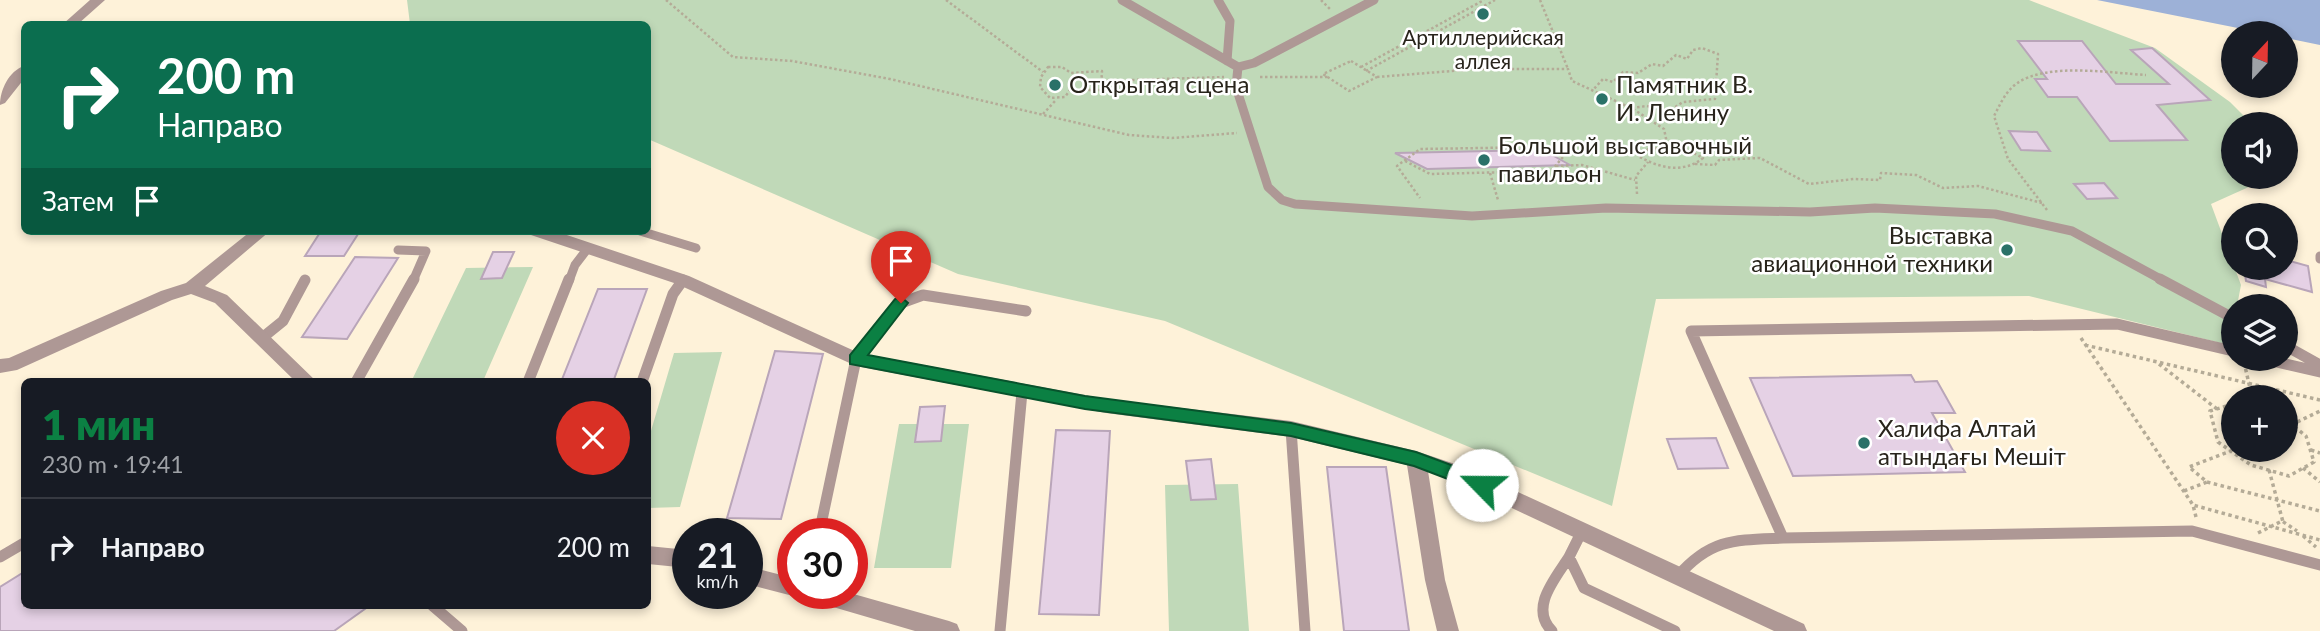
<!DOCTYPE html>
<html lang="ru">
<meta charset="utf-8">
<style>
:root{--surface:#171b24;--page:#242831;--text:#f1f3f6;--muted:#9ea1a6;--line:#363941;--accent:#0b8043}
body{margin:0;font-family:Lato,sans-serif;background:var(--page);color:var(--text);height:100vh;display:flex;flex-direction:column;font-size:26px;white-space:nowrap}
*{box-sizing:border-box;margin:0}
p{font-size:23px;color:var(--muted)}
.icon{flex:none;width:38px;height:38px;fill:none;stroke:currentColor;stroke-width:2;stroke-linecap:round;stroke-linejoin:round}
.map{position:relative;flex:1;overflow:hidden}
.side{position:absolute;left:21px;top:378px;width:630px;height:231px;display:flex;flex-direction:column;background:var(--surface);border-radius:10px;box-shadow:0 4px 10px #0003}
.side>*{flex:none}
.guide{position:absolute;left:21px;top:21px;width:630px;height:214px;border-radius:10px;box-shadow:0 4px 10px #0003;background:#0b6e4f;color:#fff;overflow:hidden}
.needle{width:46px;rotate:22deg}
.tools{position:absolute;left:2221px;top:21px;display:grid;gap:14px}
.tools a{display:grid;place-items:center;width:77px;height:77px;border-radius:50%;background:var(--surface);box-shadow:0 4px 10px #0003;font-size:35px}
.speed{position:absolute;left:672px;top:518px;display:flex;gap:14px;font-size:35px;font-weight:700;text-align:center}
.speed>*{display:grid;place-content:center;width:91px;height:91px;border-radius:50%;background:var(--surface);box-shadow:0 4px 10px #0003;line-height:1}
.speed small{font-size:18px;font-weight:400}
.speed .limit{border:10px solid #d22;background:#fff;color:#111}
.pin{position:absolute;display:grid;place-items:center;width:60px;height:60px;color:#fff;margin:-72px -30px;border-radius:50% 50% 50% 0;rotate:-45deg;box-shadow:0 0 7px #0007}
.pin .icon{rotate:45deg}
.me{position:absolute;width:77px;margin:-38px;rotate:293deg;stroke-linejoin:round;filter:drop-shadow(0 0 5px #0008)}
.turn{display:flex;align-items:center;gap:24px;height:147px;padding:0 21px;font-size:32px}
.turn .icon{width:91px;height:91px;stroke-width:2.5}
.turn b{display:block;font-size:49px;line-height:60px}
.then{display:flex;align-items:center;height:66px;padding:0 21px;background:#0003;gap:14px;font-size:26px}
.round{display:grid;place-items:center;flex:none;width:74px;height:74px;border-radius:37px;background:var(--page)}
.headline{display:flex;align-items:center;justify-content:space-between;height:119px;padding:0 21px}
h1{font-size:42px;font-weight:800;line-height:52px;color:var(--accent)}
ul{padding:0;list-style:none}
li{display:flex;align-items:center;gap:21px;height:98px;padding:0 21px;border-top:2px solid var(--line)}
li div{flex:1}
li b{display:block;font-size:26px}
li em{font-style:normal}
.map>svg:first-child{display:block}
.green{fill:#c0d9b8}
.water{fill:#9db1d7}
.building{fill:#e5d1e5;stroke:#b9a5b9;stroke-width:2}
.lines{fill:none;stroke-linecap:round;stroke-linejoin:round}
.path-far1{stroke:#b4ab97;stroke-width:2.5;stroke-dasharray:2.5 2.5;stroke-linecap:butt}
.path{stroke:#b4ab97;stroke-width:3.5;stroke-dasharray:3.5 3.5;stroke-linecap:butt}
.lane-far1{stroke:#ae9895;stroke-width:9}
.lane{stroke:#ae9895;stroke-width:11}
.street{fill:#ae9895;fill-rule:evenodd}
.route{fill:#0b8043;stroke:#07532c;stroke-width:2}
.poi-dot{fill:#2a7168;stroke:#fff;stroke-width:2.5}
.labels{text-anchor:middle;stroke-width:5;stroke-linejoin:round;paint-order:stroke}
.far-poi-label{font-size:21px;fill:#28241b;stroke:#fff}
.poi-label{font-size:24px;fill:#28241b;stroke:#fff;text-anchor:start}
</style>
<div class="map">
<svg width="2320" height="631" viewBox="0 0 2320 631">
<rect width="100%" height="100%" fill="#fef2d9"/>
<path class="green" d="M407,0H2029L2155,48L2230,102L2252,124H2233V177H2271L2211,204L2241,285L2237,306H2233L2229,345L2029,296L1656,299L1612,506L1165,321L958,274L648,139V24H410Z
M533,267L483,381L411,382L466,268Z
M722,352L680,507L648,508V441L674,353Z
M899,424H969L951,568H874Z
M1238,484L1249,631H1169L1165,485Z"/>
<path class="water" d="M2097,0H2320V45L2286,38V33H2263Z"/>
<path class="building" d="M2018,41H2082L2116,84H2169L2131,50L2152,48L2210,100L2157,105L2187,140L2110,141L2077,97H2048L2035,79H2047Z
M2009,131L2037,132L2050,151L2021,150Z
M1543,150L1570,165L1427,169L1395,153Z
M2104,183L2117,198L2087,199L2074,184Z
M321,231H360L344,256H305Z
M493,252H514L502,278L481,279Z
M355,257L398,258L347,339L302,337Z
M2286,260L2308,266L2312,292L2265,279L2266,287L2246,281L2244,268H2286Z
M598,289H647L613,382H561Z
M775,351L823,354L781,519L727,518Z
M1911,375L1915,382L1937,381L1955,413H1932L1965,472L1793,476L1750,378Z
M945,406L941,441L915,442L920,407Z
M1056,430L1110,431L1099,615L1039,614Z
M1716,438L1728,468L1678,469L1667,439Z
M1211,459L1216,499L1191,500L1186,461Z
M1327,467H1386L1409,631H1344Z
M24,572V606H369L334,631H0V587Z"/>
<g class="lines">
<path class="path-far1" d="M666,0L733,57L792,61L890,79L1129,135L1172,138L1237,133
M946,0L1043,72
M1321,0L1330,9
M1540,0L1568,69
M1351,61L1377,77L1349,91L1323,74Z
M1048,67H1062L1071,73L1102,71L1101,90H1070L1065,97L1050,98L1040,87L1041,77Z
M1361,67L1484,0
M1366,71L1495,0
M1260,77H1328
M1377,77L1477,69H1568L1572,81L1631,108L1647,106L1669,111L1683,102L1715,99L1718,54L1702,48L1693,50L1687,59L1676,55L1663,66L1652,64L1638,73L1623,72L1613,82L1603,79L1593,90
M1102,81L1224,77
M1633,109L1664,129L1668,148
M1043,114L1056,100
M1650,148L1686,149L1703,158C1683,174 1659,168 1638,156Z
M1405,161L1430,174L1551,171L1563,157L1542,147L1420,149L1397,166L1420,198
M1695,164L1715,165L1719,160L1760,158L1809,184L1854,179L1880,180L1881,173L1916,175L1943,188L1978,186L2042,203
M1556,166L1582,165L1635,180
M1490,173L1498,200
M1637,194L1636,176L1648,162
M2047,210L2008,159L1994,116C2000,105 2005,92 2016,84C2046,62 2110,73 2146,75"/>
<path class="path" d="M2081,338L2193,505
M2085,345L2320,400
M2244,362L2252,397
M2159,364L2217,409
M2233,404L2210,411L2218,442L2251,465L2289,476L2314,462L2306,436L2286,420
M2291,425L2320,411
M2311,450L2320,453
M2303,468L2320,482
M2269,470L2283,522
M2207,482L2320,511
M2184,491L2207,482L2189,467L2231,451
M2196,517L2193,505L2320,540
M2258,533L2282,521L2297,531
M2303,536L2316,547"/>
<path class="lane-far1" d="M1122,0L1238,67L1236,87L1268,187L1282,200L1295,204L1472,216L1606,208L1810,212L1875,208L1995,214L2072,231L2164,281
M1218,0L1230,21L1227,61
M1238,67L1254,63L1374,0
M640,231L696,248
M398,250L426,251L413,281
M2320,256V259
M569,281L575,265L588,248"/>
<path class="lane" d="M2160,279L2233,318
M262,338L283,321L305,280
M2286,346L2320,365
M2233,351L2117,324L1691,331L1783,538L2192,531L2320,565
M2264,359L2320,372
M356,382L414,279
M528,382L569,279
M642,382L673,294L683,280
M1291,429L1305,631
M1582,531L1569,557L1584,588L1675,631
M819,534L856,359L901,303L923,295L1026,311
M0,557L24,543
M1678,576C1711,538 1736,540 1783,538
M433,606L462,631
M1000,631L1022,392
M1552,631C1529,608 1555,579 1569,557"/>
<path class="street" d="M90,0H105L78,24H63Z
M24,66V79L5,103L0,105C0,90 9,71 24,66Z
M251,231H270L205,286L227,295L317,382H296L215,303L191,294L172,300L17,370L0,373V359L9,358L161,291L186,283Z
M529,231H555L689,276L859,353L1106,399L1291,421L1416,451L1464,467L1804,624L1807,631H1774L1450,479L1428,471L1445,580L1459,631H1437L1425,580L1407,465L1291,437L1106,413L856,366L677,284L531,235Z
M648,546L688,550V568L648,564Z
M747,566L793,578V593L800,594L793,596L747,584Z
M806,593H850L949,621L957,624L960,631H915L816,602L809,600Z"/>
</g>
<path class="route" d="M901,297L908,303L868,355L1085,396L1291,423L1416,452L1489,479L1491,485L1482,492L1414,466L1291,436L1085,409L850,364V355L895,299Z"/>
<g class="poi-dot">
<circle cx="1483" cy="14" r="7"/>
<circle cx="1055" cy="85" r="7"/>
<circle cx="1602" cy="99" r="7"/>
<circle cx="1484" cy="160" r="7"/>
<circle cx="2007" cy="250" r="7"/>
<circle cx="1864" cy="443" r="7"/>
</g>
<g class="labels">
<g class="far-poi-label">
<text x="1483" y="45">Артиллерийская<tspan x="1483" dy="24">аллея</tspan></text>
</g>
<g class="poi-label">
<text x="1069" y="93">Открытая сцена</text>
<text x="1616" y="93">Памятник В.<tspan x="1616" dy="28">И. Ленину</tspan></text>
<text x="1498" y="154">Большой выставочный<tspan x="1498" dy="28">павильон</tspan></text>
<text x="1993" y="244" text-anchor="end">Выставка<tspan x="1993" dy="28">авиационной техники</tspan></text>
<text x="1878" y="437">Халифа Алтай<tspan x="1878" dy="28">атындағы Мешіт</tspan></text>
</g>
</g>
</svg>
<div class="tools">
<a><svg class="needle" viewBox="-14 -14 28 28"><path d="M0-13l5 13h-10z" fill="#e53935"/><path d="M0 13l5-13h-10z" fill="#9ea1a6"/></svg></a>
<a><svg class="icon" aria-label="sound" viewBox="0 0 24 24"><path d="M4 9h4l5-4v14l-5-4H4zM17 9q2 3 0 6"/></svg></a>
<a><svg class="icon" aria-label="search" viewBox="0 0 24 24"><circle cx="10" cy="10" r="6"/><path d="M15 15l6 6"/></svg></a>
<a><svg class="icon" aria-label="layers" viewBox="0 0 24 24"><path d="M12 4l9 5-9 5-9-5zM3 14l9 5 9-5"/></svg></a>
<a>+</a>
</div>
<div class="speed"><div>21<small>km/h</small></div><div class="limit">30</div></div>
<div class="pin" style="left:901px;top:303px;background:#d93025"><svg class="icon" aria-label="arrive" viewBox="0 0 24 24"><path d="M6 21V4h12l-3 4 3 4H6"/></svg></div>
<svg class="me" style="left:1482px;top:485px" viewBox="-20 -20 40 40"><circle r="19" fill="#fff"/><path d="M0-13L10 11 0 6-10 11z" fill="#0b8043"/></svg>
<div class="guide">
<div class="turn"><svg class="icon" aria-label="right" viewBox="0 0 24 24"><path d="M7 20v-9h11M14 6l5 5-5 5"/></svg><div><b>200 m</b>Направо</div></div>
<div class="then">Затем<svg class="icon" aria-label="arrive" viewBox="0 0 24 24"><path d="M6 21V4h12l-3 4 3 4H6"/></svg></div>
</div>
<section class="side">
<div class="headline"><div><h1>1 мин</h1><p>230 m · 19:41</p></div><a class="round" style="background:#d93025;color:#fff"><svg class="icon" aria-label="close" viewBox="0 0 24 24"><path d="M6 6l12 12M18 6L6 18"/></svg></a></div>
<ul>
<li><svg class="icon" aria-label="right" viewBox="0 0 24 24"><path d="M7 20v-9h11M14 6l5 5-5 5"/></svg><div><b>Направо</b></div><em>200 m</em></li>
</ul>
</section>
</div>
